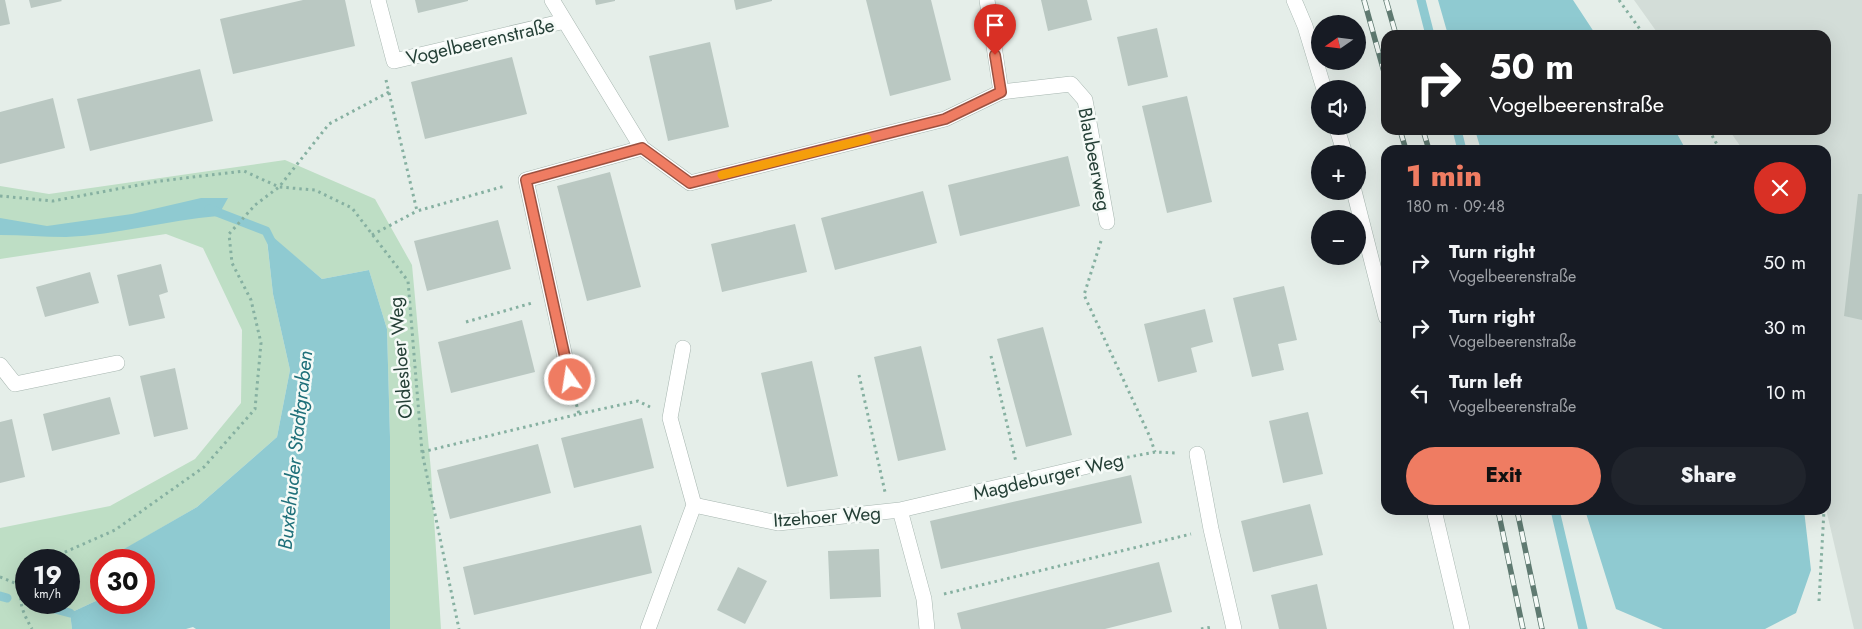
<!DOCTYPE html>
<meta charset="utf-8">
<style>
:root{--surface:#171b24;--page:#20242c;--text:#f1f3f6;--muted:#9ea1a6;--accent:#ef7c62}
body{margin:0;font-family:Jost,sans-serif;background:var(--page);color:var(--text);height:100vh;display:flex;flex-direction:column;font-size:19px;white-space:nowrap}
*{box-sizing:border-box;margin:0}
p{font-size:16px;color:var(--muted)}
.icon{flex:none;width:28px;height:28px;fill:none;stroke:currentColor;stroke-width:2;stroke-linecap:round;stroke-linejoin:round}
.map{position:relative;flex:1;overflow:hidden}
.side{position:absolute;left:1381px;top:145px;width:450px;height:370px;display:flex;flex-direction:column;background:var(--surface);border-radius:15px;box-shadow:0 5px 20px #0002}
.side>*{flex:none}
.hud{position:absolute;left:1381px;top:30px;width:450px;height:105px;border-radius:15px;box-shadow:0 5px 20px #0002;background:#202124;color:#fff;overflow:hidden}
.needle{width:32px;rotate:256deg}
.fabs{position:absolute;left:1311px;top:15px;display:grid;gap:10px}
.fabs a{display:grid;place-items:center;width:55px;height:55px;border-radius:50%;background:var(--surface);box-shadow:0 5px 20px #0002;font-size:25px}
.speed{position:absolute;left:15px;top:549px;display:flex;gap:10px;font-size:25px;font-weight:700;text-align:center}
.speed>*{display:grid;place-content:center;width:65px;height:65px;border-radius:50%;background:var(--surface);box-shadow:0 5px 20px #0002;line-height:1}
.speed small{font-size:12px;font-weight:400}
.speed .limit{border:8px solid #d22;background:#fff;color:#111}
.pin{position:absolute;display:grid;place-items:center;width:42px;height:42px;color:#fff;margin:-51px -21px;border-radius:50% 50% 50% 0;rotate:-45deg;box-shadow:0 0 5px #0007}
.pin .icon{rotate:45deg}
.me{position:absolute;width:55px;margin:-28px;rotate:347deg;stroke-linejoin:round;filter:drop-shadow(0 0 4px #0008)}
.turn{display:flex;align-items:center;gap:18px;height:105px;padding:0 25px;font-size:22px}
.turn .icon{width:65px;height:65px;stroke-width:2.5}
.turn b{display:block;font-size:35px;line-height:42px}
.round{display:grid;place-items:center;flex:none;width:52px;height:52px;border-radius:26px;background:var(--page)}
.head{display:flex;align-items:center;justify-content:space-between;height:85px;padding:0 25px}
h1{font-size:30px;font-weight:800;line-height:38px;color:var(--accent)}
.action{display:flex;gap:10px;margin-top:auto;padding:10px 25px}
.action a{flex:1;height:58px;border-radius:30px;background:var(--accent);color:#111;font-size:20px;font-weight:800;line-height:58px;text-align:center}
.action a+a{background:var(--page);color:var(--text)}
ul{padding:0;list-style:none}
li{display:flex;align-items:center;gap:15px;height:65px;padding:0 25px}
li div{flex:1}
li b{display:block;font-size:19px}
li em{font-style:normal}
.map>svg:first-child{display:block}
.built{fill:#d3ddd8}
.green{fill:#bedec5;fill-rule:evenodd}
.water{fill:#8fcad1}
.lines{fill:none;stroke-linecap:round;stroke-linejoin:round}
.stream{stroke:#8fcad1;stroke-width:9}
.building{fill:#bac8c2}
.minor-casing{stroke:#a7b6b0;stroke-width:16}
.path{stroke:#86b0a1;stroke-width:3;stroke-dasharray:2.5 4;stroke-linecap:butt}
.minor{stroke:#fff;stroke-width:15}
.rail-casing{stroke:#5f7a71;stroke-width:5.5}
.rail{stroke:#f5faf7;stroke-width:4;stroke-dasharray:11;stroke-linecap:butt}
.route-casing{stroke:#9b5140;stroke-width:12}
.route{stroke:#ef7c62;stroke-width:9}
.slow{stroke:#f59e0b;stroke-width:9}
.labels{text-anchor:middle;stroke-width:5;stroke-linejoin:round;paint-order:stroke}
.street-label{font-size:19px;fill:#243f36;stroke:#f5faf7}
.water-label{font-size:20px;font-style:italic;fill:#1f707a;stroke:#f5faf7}
</style>
<div class="map">
<svg width="1862" height="629" viewBox="0 0 1862 629">
<rect width="100%" height="100%" fill="#e5eee9"/>
<path class="built" d="M1634,0H1862V629H1854L1826,509V150H1743L1729,130H1826V35H1659Z"/>
<path class="green" d="M285,160L375,199L412,265L431,471L441,629H390V437L387,329L369,270L322,279L266,232L273,294L290,370L277,437L197,507L111,557L110,560H101V589L98,600L70,613L72,629H0V528L110,506L195,459L241,403L242,330L203,248L166,234L0,259V186L49,194ZM26,560H69V602H26Z"/>
<path class="water" d="M1438,0H1573L1596,35H1448Z
M1475,130H1675L1686,150H1481Z
M201,198H228L218,216C167,220 117,235 66,237C44,237 22,235 0,235V218L47,226L132,214Z
M266,231L322,279L369,270L387,329L390,437V629H196L193,627L186,629H72L70,613L98,600L101,589V602H144V560H110V557L197,507L277,437L290,370L273,294Z
M1585,510H1804L1811,570L1796,613L1765,629H1663L1616,609Z"/>
<g class="lines">
<path class="stream" d="M1421,0L1430,35
M1457,130L1462,150
M209,209L266,231L271,241
M1555,510L1583,629
M0,596L7,598
M36,604L70,613"/>
</g>
<path class="building" d="M0,0H5L10,24L0,26Z
M29,0H61L62,1L31,8Z
M303,0H345L355,46L233,74L220,19Z
M415,0H468V1L418,13Z
M595,0H615V1L596,5Z
M734,0H772V1L736,10Z
M866,0H931L951,80L890,96Z
M1041,0H1087L1092,20L1048,31Z
M1157,28L1168,77L1128,86L1117,37Z
M710,42L729,127L668,141L649,56Z
M512,57L527,114L425,139L411,82Z
M200,69L213,121L90,151L77,99Z
M1187,96L1212,202L1167,213L1142,106Z
M53,98L65,148L0,164V112Z
M1068,156L1080,206L960,236L948,185Z
M610,172L641,287L587,301L557,186Z
M923,191L937,243L835,270L821,218Z
M1858,194H1862V320L1844,316Z
M498,220L511,269L427,291L414,241Z
M795,224L807,272L722,292L711,244Z
M161,264L168,292L159,295L165,318L129,326L117,275Z
M90,272L99,303L45,317L36,287Z
M1284,286L1297,340L1278,344L1284,370L1252,377L1233,298Z
M1205,309L1213,342L1191,348L1197,372L1158,382L1144,324Z
M522,320L535,372L451,393L438,342Z
M1043,327L1072,435L1026,447L997,339Z
M921,346L946,450L898,461L874,357Z
M812,361L838,476L787,487L761,373Z
M175,368L188,429L154,437L140,376Z
M110,397L120,434L52,451L43,414Z
M1308,412L1323,474L1283,483L1269,421Z
M642,418L654,468L574,488L561,438Z
M12,419L25,477L0,483V422Z
M538,444L551,493L450,519L437,470Z
M1131,475L1142,523L941,569L930,521Z
M1310,504L1323,555L1253,572L1241,521Z
M641,525L652,573L474,615L463,567Z
M879,549L881,597L830,599L828,551Z
M1159,562L1172,612L1105,629H961L957,613Z
M738,567L767,581L745,624L717,610Z
M1317,584L1327,629H1279L1271,595Z"/>
<g class="lines">
<defs>
<path id="minor" d="M378,0L394,61L565,21
M552,0L642,148L690,183L945,119L1001,92
M987,0L1001,92L1071,84L1085,100L1107,222
M1294,0L1305,26L1324,89
M1336,126L1345,154
M1354,191L1386,317
M0,365L15,384L117,363
M570,380L526,180L642,148
M1197,454L1211,529L1234,629
M694,505L778,523L900,510L924,599L927,629
M900,510L1088,466
M1434,510L1462,629
M648,629L694,505L670,418L683,348"/>
</defs>
<use href="#minor" class="minor-casing"/>
<path class="path" d="M1619,0L1644,35
M386,80L417,211L505,186
M1709,130L1720,150
M0,196L53,201L160,181L244,171L279,187L315,190L352,208L408,281L422,452L459,629
M372,235L417,211
M1101,241L1084,295L1150,437L1155,452
M466,322L532,303
M991,356L1016,462
M859,375L885,492
M579,414L638,401L650,407
M422,452L579,414L575,399
M1826,459V481
M1108,461L1155,452L1176,453
M47,560L115,530L204,467L255,409L261,343L251,300L232,263L229,234L255,205L279,187L329,124L389,92
M0,577L22,586
M26,579C15,597 23,613 32,629
M944,594L1191,534
M1819,601L1824,510
M1201,629L1212,627"/>
<use href="#minor" class="minor"/>
<defs>
<path id="rail" d="M1364,0L1386,79
M1386,0L1396,35
M1400,130L1406,150
M1423,130L1429,150
M1498,510L1523,629
M1517,510L1542,629"/>
</defs>
<use href="#rail" class="rail-casing"/>
<use href="#rail" class="rail"/>
</g>
<g class="lines">
<defs>
<path id="route" d="M570,380L526,180L642,148L690,183L945,119L1001,92L995,55"/>
</defs>
<use href="#route" class="route-casing"/>
<use href="#route" class="route"/>
<path class="slow" d="M722,175L867,139"/>
</g>
<g class="labels">
<g class="street-label">
<text transform="translate(480 41) rotate(-13)" y="7">Vogelbeerenstraße</text>
<text transform="translate(1095 159) rotate(79)" y="7">Blaubeerweg</text>
<text transform="translate(400 358) rotate(-95)" y="7">Oldesloer Weg</text>
<text transform="translate(1048 476) rotate(-13)" y="7">Magdeburger Weg</text>
<text transform="translate(827 516) rotate(-4)" y="7">Itzehoer Weg</text>
</g>
<g class="water-label">
<text transform="translate(295 450) rotate(-84)" y="7">Buxtehuder Stadtgraben</text>
</g>
</g>
</svg>
<div class="fabs">
<a><svg class="needle" viewBox="-14 -14 28 28"><path d="M0-13l5 13h-10z" fill="#e53935"/><path d="M0 13l5-13h-10z" fill="#9ea1a6"/></svg></a>
<a><svg class="icon" aria-label="sound" viewBox="0 0 24 24"><path d="M4 9h4l5-4v14l-5-4H4zM17 9q2 3 0 6"/></svg></a>
<a>+</a>
<a>−</a>
</div>
<div class="speed"><div>19<small>km/h</small></div><div class="limit">30</div></div>
<div class="pin" style="left:995px;top:55px;background:#d93025"><svg class="icon" aria-label="arrive" viewBox="0 0 24 24"><path d="M6 21V4h12l-3 4 3 4H6"/></svg></div>
<svg class="me" style="left:570px;top:380px" viewBox="-20 -20 40 40"><circle r="17" fill="#ef7c62" stroke="#fff" stroke-width="3"/><path d="M0-11L8 9 0 5-8 9z" fill="#fff"/></svg>
<div class="hud">
<div class="turn"><svg class="icon" aria-label="right" viewBox="0 0 24 24"><path d="M7 20v-9h11M14 6l5 5-5 5"/></svg><div><b>50 m</b>Vogelbeerenstraße</div></div>
</div>
<section class="side">
<div class="head"><div><h1>1 min</h1><p>180 m · 09:48</p></div><a class="round" style="background:#d93025;color:#fff"><svg class="icon" aria-label="close" viewBox="0 0 24 24"><path d="M6 6l12 12M18 6L6 18"/></svg></a></div>
<ul>
<li><svg class="icon" aria-label="right" viewBox="0 0 24 24"><path d="M7 20v-9h11M14 6l5 5-5 5"/></svg><div><b>Turn right</b><p>Vogelbeerenstraße</p></div><em>50 m</em></li>
<li><svg class="icon" aria-label="right" viewBox="0 0 24 24"><path d="M7 20v-9h11M14 6l5 5-5 5"/></svg><div><b>Turn right</b><p>Vogelbeerenstraße</p></div><em>30 m</em></li>
<li><svg class="icon" aria-label="left" viewBox="0 0 24 24"><path d="M17 20v-9H6M10 6l-5 5 5 5"/></svg><div><b>Turn left</b><p>Vogelbeerenstraße</p></div><em>10 m</em></li>
</ul>
<div class="action"><a>Exit</a><a>Share</a></div>
</section>
</div>
